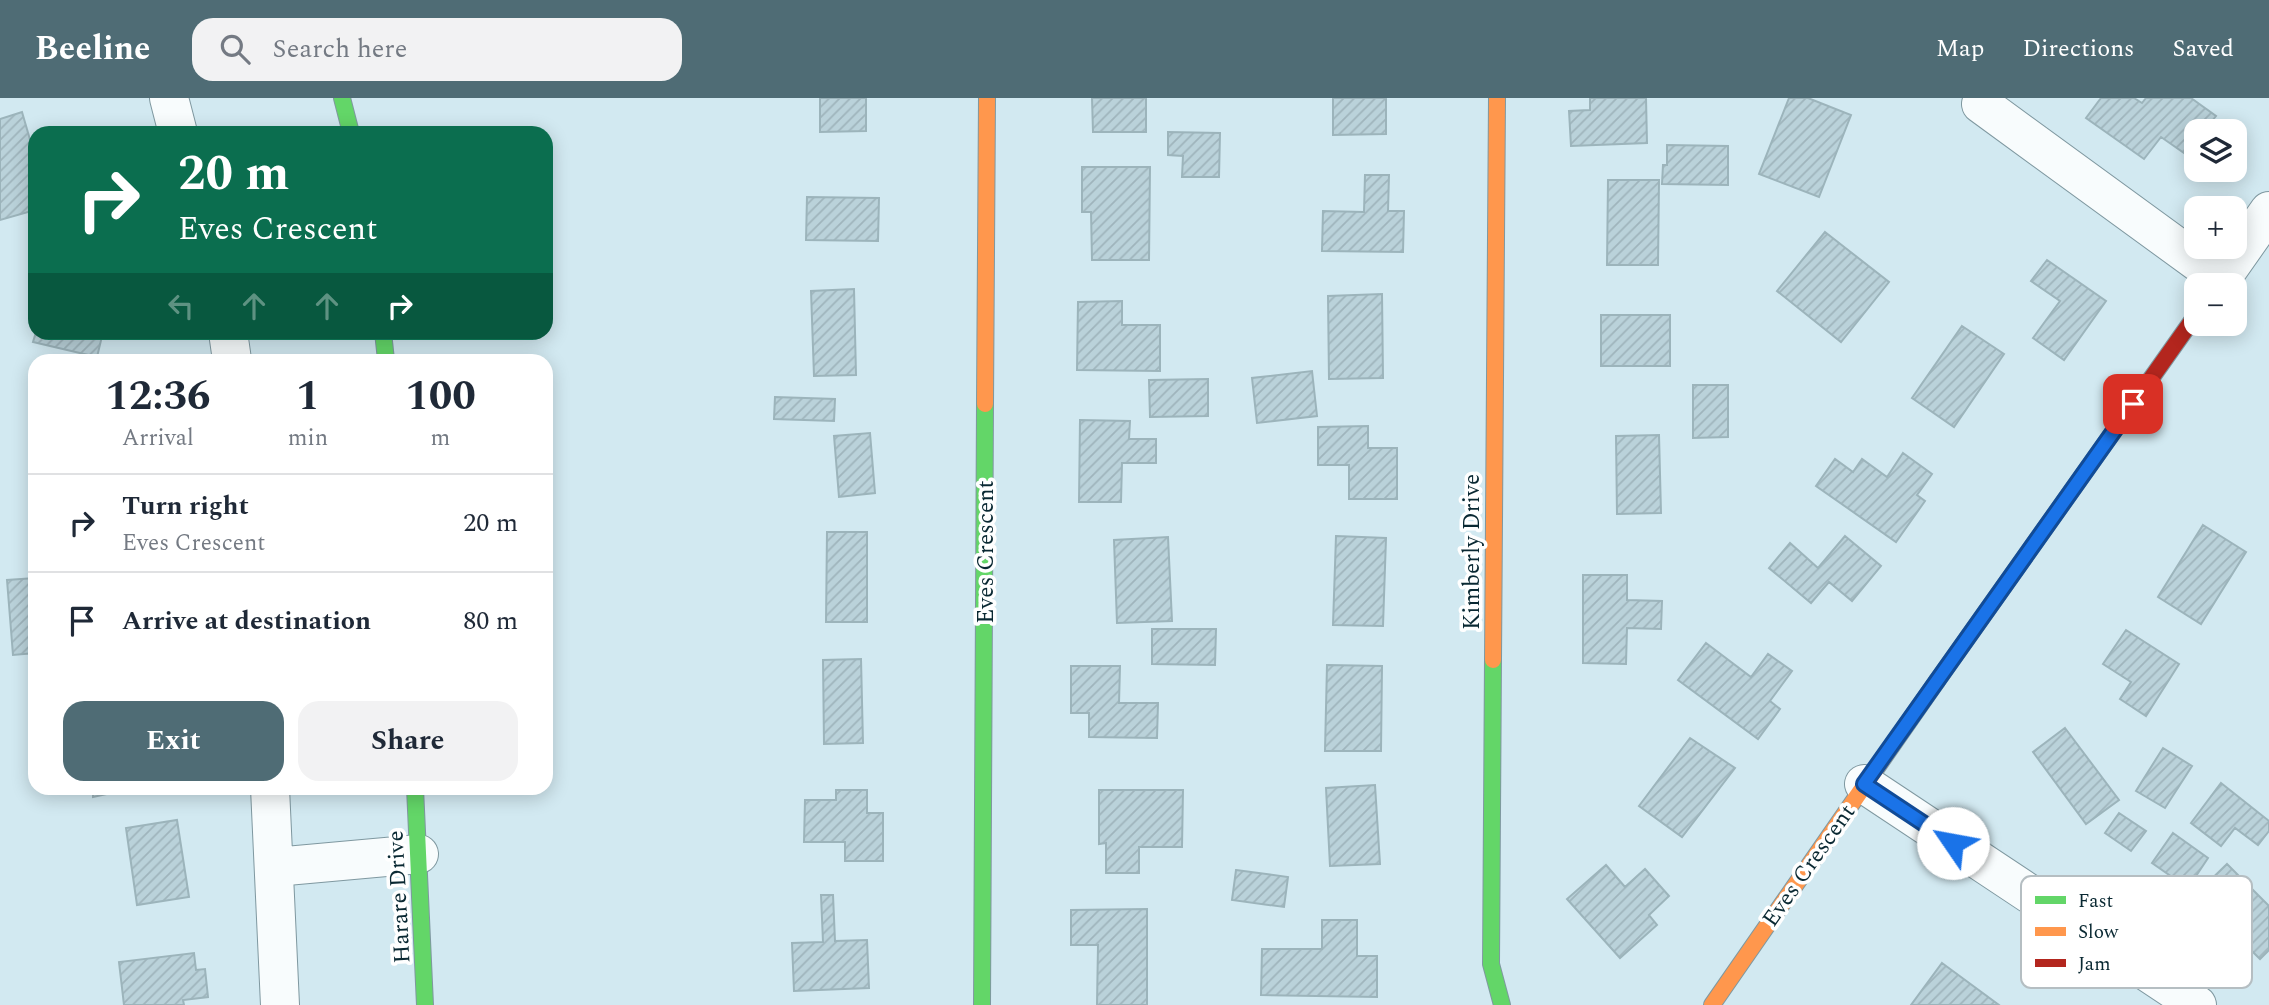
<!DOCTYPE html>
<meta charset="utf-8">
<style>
:root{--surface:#fff;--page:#f2f2f3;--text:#1f2937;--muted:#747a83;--line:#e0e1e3;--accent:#4f6c75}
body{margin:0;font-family:Spectral,serif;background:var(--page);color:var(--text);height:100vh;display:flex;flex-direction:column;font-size:26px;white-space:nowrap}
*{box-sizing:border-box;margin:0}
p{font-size:23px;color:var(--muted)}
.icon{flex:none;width:38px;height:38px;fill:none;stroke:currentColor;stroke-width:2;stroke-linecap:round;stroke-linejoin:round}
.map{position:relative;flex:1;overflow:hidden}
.details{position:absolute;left:28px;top:256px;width:525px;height:441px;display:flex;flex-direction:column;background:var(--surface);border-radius:21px;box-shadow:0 4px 18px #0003}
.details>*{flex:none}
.top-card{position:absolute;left:28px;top:28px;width:525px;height:214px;border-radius:21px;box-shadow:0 4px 18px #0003;background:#0b6e4f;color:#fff;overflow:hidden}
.controls{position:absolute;left:2184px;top:21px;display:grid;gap:14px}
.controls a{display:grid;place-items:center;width:63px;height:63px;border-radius:14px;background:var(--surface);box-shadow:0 4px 18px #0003;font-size:35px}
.pin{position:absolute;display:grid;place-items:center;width:60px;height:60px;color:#fff;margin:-30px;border-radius:14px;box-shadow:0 4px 10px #0006}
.me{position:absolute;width:77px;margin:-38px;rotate:303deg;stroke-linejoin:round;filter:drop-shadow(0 0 5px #0008)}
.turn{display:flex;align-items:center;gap:24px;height:147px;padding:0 35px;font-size:32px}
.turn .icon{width:91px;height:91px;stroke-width:2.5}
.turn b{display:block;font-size:49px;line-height:60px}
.lanes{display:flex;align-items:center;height:66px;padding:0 35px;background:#0003;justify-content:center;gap:35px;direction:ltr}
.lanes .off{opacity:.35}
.eta{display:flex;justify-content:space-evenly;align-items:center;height:119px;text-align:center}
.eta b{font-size:42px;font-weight:700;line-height:49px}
.action{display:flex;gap:14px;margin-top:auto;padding:14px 35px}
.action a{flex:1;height:80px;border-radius:21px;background:var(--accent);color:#fff;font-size:28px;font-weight:700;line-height:80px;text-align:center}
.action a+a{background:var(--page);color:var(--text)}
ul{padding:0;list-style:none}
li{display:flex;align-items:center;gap:21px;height:98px;padding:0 35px;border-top:2px solid var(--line)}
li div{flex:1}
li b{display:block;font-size:26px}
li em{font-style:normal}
header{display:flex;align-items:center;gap:42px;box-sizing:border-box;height:98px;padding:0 35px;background:var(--accent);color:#fff}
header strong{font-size:33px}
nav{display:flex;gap:38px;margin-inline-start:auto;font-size:24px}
.search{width:490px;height:63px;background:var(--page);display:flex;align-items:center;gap:18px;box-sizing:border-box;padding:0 24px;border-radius:21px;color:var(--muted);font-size:26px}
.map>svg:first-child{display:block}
.building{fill:url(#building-hatch);stroke:#9cb4bb;stroke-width:2}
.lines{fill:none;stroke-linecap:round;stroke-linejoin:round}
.street-casing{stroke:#7f98a0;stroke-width:40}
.fast-casing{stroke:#7f98a0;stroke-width:18}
.slow-casing{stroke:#7f98a0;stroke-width:18}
.jam-casing{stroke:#7f98a0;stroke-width:18}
.street{stroke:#f8fcfd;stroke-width:38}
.fast{stroke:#63d668;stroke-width:16}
.slow{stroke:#ff974d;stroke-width:16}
.jam{stroke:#b3261e;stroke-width:16}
.route-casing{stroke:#114b97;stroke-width:18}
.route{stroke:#1a73e8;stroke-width:12}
.labels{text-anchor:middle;stroke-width:7;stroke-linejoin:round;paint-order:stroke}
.street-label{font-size:23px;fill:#092832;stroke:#fff}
.key{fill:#fff;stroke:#b5bec2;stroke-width:2}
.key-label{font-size:19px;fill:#092832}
</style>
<header>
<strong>Beeline</strong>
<div class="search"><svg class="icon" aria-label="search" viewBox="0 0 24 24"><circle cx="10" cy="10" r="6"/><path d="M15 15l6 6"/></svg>Search here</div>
<nav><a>Map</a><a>Directions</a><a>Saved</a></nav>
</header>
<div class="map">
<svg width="2269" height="907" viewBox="0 0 2269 907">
<defs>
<pattern id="building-hatch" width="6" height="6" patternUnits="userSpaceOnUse" patternTransform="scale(1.75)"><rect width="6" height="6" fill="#bad2da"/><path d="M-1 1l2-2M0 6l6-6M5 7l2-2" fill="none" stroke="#9fb4bc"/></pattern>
</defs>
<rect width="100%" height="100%" fill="#d2e9f1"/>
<path class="building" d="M820,0H866V33L820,34Z
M1092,0H1146V34H1093Z
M1333,0H1386V36L1333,37Z
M1590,0H1646L1647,45L1571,48L1569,13L1590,12Z
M1789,0H1808L1851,17L1819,99L1759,76Z
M2101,0H2134L2142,5L2146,0H2191L2216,18L2204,33H2196V44L2187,57L2161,39L2144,61L2086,20Z
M22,14L35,59V112L0,122V21Z
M1168,34L1220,35L1219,79H1182L1183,58L1168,57Z
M1667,47L1728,48V87L1662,86L1663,67H1667Z
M1082,69H1150L1149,162H1092L1091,114H1082Z
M1365,77H1389L1388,113H1404L1403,154L1322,153L1323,113L1364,114Z
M1608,82H1659L1658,167H1607Z
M807,99L879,100L878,143L806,142Z
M1825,134L1889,184L1841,244L1777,193Z
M2047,162L2106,203L2064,262L2033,240L2060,203L2031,183Z
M854,191L856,277L814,278L811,193Z
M1382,196L1383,280L1329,281L1328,198Z
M1122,203V227H1160V273L1077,272L1078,204Z
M1601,217H1670V268H1601Z
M1962,228L2004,256L1954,329L1912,300Z
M36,234H103L97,259L33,244Z
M1312,273L1317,318L1257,325L1252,280Z
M1208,281V318L1150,319L1149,282Z
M1693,287H1728V339L1693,340Z
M775,299L835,301L834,323L774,321Z
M1080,322L1130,323L1129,341H1156V365H1122L1121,404H1079Z
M1368,328V350H1397V401H1349V367H1318V329Z
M870,335L875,395L839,399L834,338Z
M1659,337L1661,415L1617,416L1616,338Z
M1903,355L1932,376L1917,397L1925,403L1896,444L1816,388L1835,361L1853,374L1862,361L1887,379Z
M2203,427L2246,454L2201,526L2158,499Z
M827,434H867V524H826Z
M1336,438L1386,440L1383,528L1333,527Z
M1845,438L1881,468L1852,503L1829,484L1811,505L1769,470L1790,445L1818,470Z
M1168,439L1172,523L1117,525L1114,442Z
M1583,477H1627V502L1662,503L1661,531L1627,530L1626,566L1583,565Z
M35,480V555L13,557L7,482Z
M1152,531H1216L1215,567L1152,566Z
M2126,532L2179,566L2146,618L2120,601L2131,584L2103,566Z
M1706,545L1751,579L1768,556L1792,573L1770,603L1780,611L1758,641L1678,582Z
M861,561L863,645L824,646L823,562Z
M1327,567L1382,568L1381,653H1325Z
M1071,568H1120L1119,605H1158L1157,640L1089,639V615H1071Z
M2065,630L2119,702L2086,726L2033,654Z
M1690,640L1735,670L1682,739L1639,708Z
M2163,650L2192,668L2165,710L2136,693Z
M2221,685L2269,723V733L2258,747L2235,730L2221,748L2191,725Z
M1375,687L1380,766L1330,768L1326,690Z
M93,690H134L93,699Z
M836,692H867V715H883V763H845V744H804L805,702H836Z
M1099,692H1183L1182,749H1139V775H1106V745L1099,746Z
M2119,715L2146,733L2131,753L2105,735Z
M177,722L189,799L137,807L126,730Z
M2173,735L2208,760L2188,790L2152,765Z
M2227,766L2269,808V852L2260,861L2195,797Z
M1606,767L1625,789L1645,771L1669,798L1649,817L1657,827L1620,860L1567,801Z
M1236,772L1288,779L1284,809L1232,802Z
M821,797H833L835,843L867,842L869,890L794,893L792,845L823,844Z
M1147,811V907H1097L1098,847H1071V812Z
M1322,822H1357V858H1377V899L1261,897L1262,851H1322Z
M194,855L196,872L205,871L208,899L183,902L184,907H124L119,864Z
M1942,865L1999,907H1911Z"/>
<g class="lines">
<defs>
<path id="street" d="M169,0L178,35
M1981,6L2221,181
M2217,187L2269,113
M228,234L232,262
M1864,686L2197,907
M270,690L280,907
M275,769L419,756"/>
<path id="fast" d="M342,0L351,35
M383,234L386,262
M1493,562L1491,866L1502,907
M415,690L425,907
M982,907L985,306"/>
<path id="slow" d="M985,306L987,0
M1493,562L1497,0
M1712,907L1937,583"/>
<path id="jam" d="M1937,583L2196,217"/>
</defs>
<use href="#street" class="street-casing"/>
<use href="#fast" class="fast-casing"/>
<use href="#slow" class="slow-casing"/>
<use href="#jam" class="jam-casing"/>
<use href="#street" class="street"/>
<use href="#fast" class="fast"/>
<use href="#slow" class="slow"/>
<use href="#jam" class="jam"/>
</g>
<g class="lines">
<defs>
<path id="route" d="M1953,745L1864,686L2133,306"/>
</defs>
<use href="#route" class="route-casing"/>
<use href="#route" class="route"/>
</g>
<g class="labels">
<g class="street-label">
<text transform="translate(985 454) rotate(-90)" y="8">Eves Crescent</text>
<text transform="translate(1471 454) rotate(-90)" y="8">Kimberly Drive</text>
<text transform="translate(1808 767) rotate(-55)" y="8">Eves Crescent</text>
<text transform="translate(398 799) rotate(-93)" y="8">Harare Drive</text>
</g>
</g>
<rect x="2021" y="778" width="231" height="112" rx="10" class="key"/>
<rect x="2035" y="798" width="31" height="8" fill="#63d668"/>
<rect x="2035" y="829" width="31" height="9" fill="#ff974d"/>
<rect x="2035" y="861" width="31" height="8" fill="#b3261e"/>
<g class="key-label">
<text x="2078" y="809">Fast</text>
<text x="2078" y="840">Slow</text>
<text x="2078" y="872">Jam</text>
</g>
</svg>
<div class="controls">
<a><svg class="icon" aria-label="layers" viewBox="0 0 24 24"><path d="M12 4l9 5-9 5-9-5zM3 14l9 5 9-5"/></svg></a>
<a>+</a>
<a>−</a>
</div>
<div class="pin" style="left:2133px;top:306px;background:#d93025"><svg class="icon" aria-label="arrive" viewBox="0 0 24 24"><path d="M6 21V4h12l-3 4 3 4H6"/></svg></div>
<svg class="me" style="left:1953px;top:745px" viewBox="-20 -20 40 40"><circle r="19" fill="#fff"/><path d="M0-13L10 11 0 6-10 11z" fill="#1a73e8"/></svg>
<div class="top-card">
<div class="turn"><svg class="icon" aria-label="right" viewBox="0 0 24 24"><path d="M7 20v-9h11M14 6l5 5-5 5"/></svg><div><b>20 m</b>Eves Crescent</div></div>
<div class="lanes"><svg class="icon off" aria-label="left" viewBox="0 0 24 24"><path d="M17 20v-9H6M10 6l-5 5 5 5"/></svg><svg class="icon off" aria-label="ahead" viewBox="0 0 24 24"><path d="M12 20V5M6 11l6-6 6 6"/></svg><svg class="icon off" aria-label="ahead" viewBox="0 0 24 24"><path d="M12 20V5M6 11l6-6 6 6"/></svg><svg class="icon" aria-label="right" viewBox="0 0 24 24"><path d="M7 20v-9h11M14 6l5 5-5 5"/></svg></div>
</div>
<section class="details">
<div class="eta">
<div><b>12:36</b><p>Arrival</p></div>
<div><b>1</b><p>min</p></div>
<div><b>100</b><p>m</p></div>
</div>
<ul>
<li><svg class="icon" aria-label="right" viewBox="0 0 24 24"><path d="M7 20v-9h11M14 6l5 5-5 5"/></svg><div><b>Turn right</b><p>Eves Crescent</p></div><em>20 m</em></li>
<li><svg class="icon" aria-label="arrive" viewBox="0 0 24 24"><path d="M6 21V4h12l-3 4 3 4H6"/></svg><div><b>Arrive at destination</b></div><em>80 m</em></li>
</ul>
<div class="action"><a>Exit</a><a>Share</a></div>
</section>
</div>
